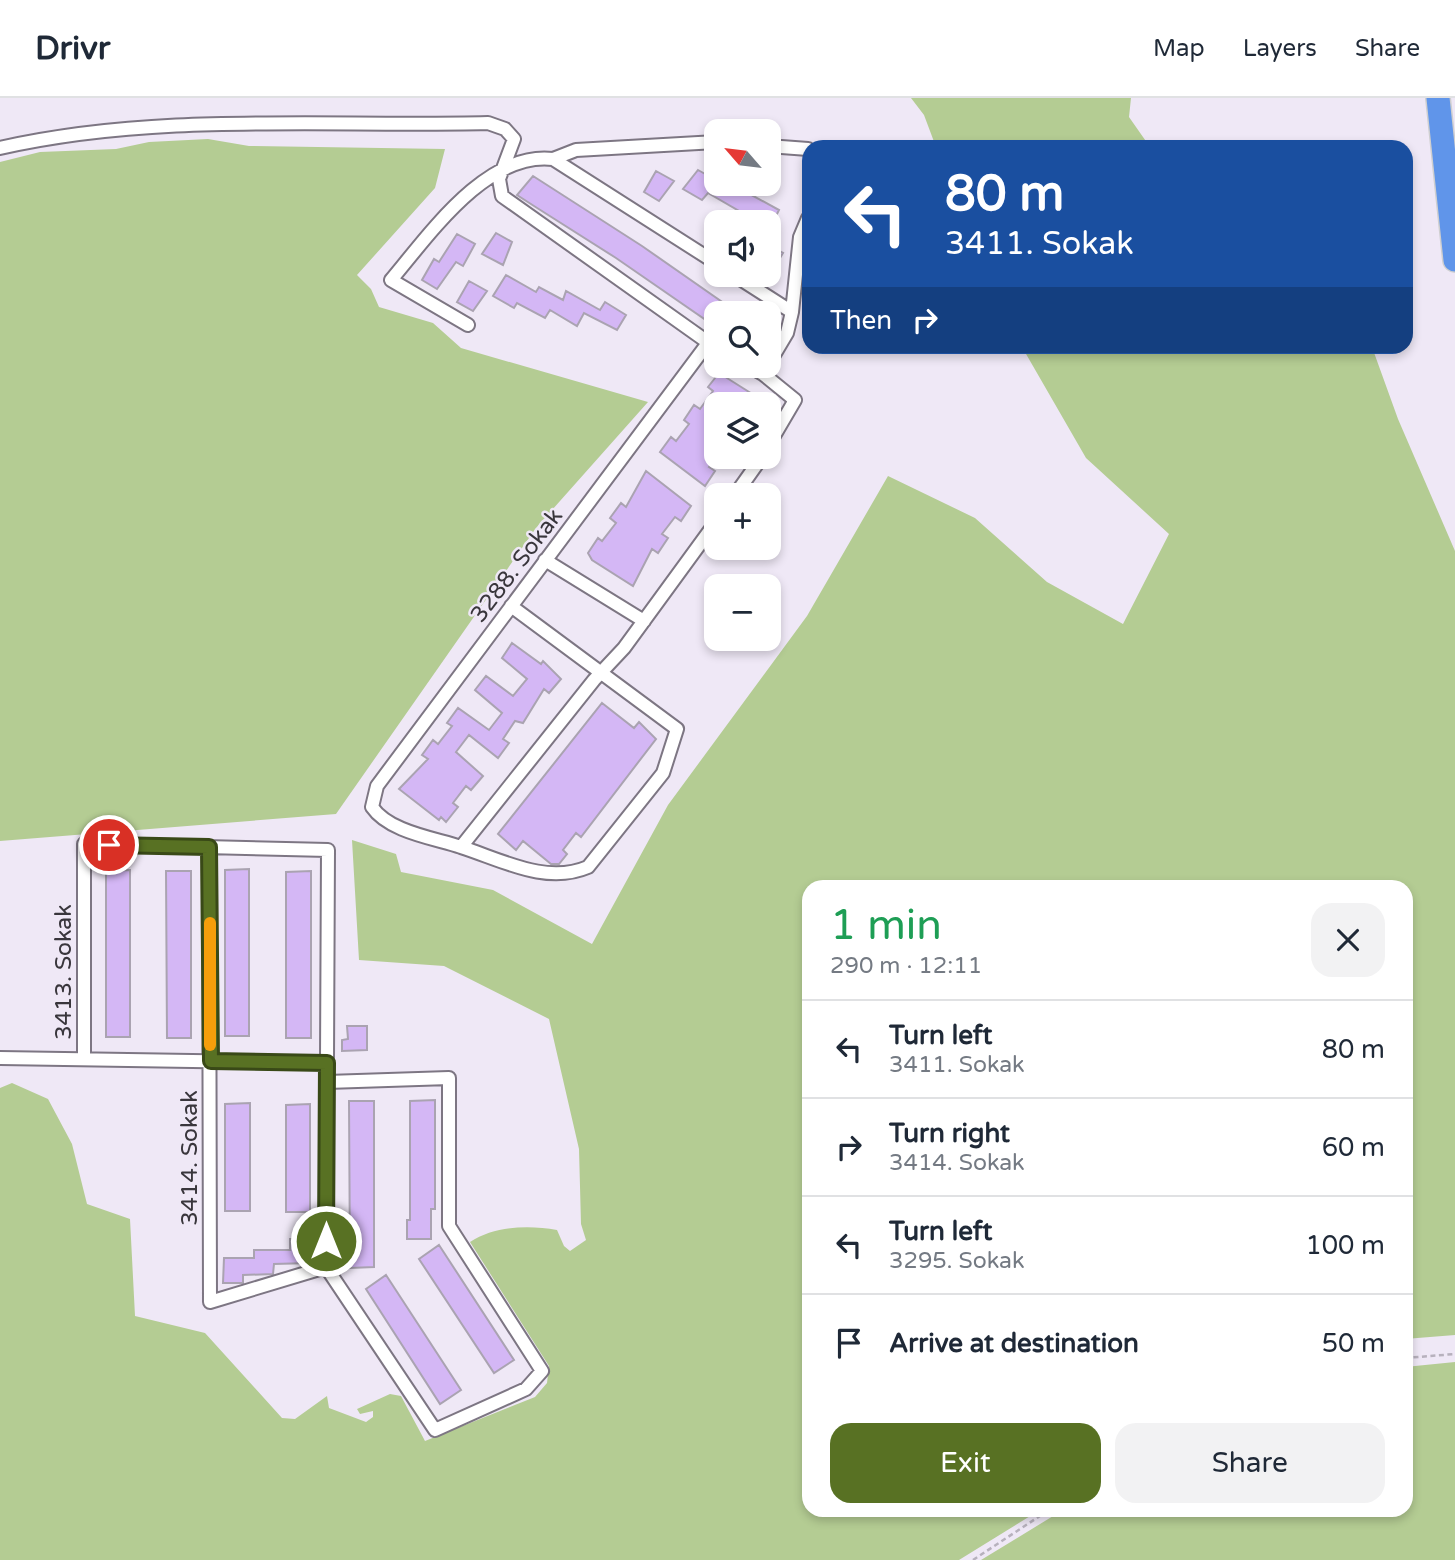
<!DOCTYPE html>
<meta charset="utf-8">
<style>
:root{--surface:#fff;--page:#f2f2f3;--text:#1f2937;--muted:#747a83;--line:#e0e1e3;--accent:#587123}
body{margin:0;font-family:"Varela Round",sans-serif;background:var(--page);color:var(--text);height:100vh;display:flex;flex-direction:column;font-size:26px;white-space:nowrap}
*{box-sizing:border-box;margin:0}
p{font-size:23px;color:var(--muted)}
.icon{flex:none;width:38px;height:38px;fill:none;stroke:currentColor;stroke-width:2;stroke-linecap:round;stroke-linejoin:round}
.map{position:relative;flex:1;overflow:hidden}
.panel{position:absolute;left:802px;top:782px;width:611px;height:637px;display:flex;flex-direction:column;background:var(--surface);border-radius:21px;box-shadow:0 4px 10px #0003}
.panel>*{flex:none}
.banner{position:absolute;left:802px;top:42px;width:611px;height:214px;border-radius:21px;box-shadow:0 4px 10px #0003;background:#1a4fa0;color:#fff;overflow:hidden}
.needle{width:46px;rotate:298deg}
.controls{position:absolute;left:704px;top:21px;display:grid;gap:14px}
.controls a{display:grid;place-items:center;width:77px;height:77px;border-radius:14px;background:var(--surface);box-shadow:0 4px 10px #0003;font-size:35px}
.pin{position:absolute;display:grid;place-items:center;width:60px;height:60px;color:#fff;margin:-30px;border:4px solid #fff;border-radius:50%;box-shadow:0 2px 7px #0007}
.me{position:absolute;width:77px;margin:-38px;rotate:0deg;stroke-linejoin:round;filter:drop-shadow(0 0 5px #0008)}
.turn{display:flex;align-items:center;gap:24px;height:147px;padding:0 28px;font-size:32px}
.turn .icon{width:91px;height:91px;stroke-width:2.5}
.turn b{display:block;font-size:49px;line-height:60px}
.then{display:flex;align-items:center;height:66px;padding:0 28px;background:#0003;gap:14px;font-size:26px}
.round{display:grid;place-items:center;flex:none;width:74px;height:74px;border-radius:21px;background:var(--page)}
.overview{display:flex;align-items:center;justify-content:space-between;height:119px;padding:0 28px}
h1{font-size:42px;font-weight:600;line-height:52px;color:#1e9e55}
.cta{display:flex;gap:14px;margin-top:auto;padding:14px 28px}
.cta a{flex:1;height:80px;border-radius:21px;background:var(--accent);color:#fff;font-size:28px;font-weight:600;line-height:80px;text-align:center}
.cta a+a{background:var(--page);color:var(--text)}
ul{padding:0;list-style:none}
li{display:flex;align-items:center;gap:21px;height:98px;padding:0 28px;border-top:2px solid var(--line)}
li div{flex:1}
li b{display:block;font-size:26px}
li em{font-style:normal}
header{display:flex;align-items:center;gap:42px;box-sizing:border-box;height:98px;padding:0 35px;background:var(--surface);border-bottom:2px solid var(--line)}
header strong{font-size:33px}
nav{display:flex;gap:38px;margin-inline-start:auto;font-size:24px}
.map>svg:first-child{display:block}
.green{fill:#b4cc93}
.building{fill:#d4b7f5;stroke:#aaa3b1;stroke-width:2}
.lines{fill:none;stroke-linecap:round;stroke-linejoin:round}
.street-casing{stroke:#7d7683;stroke-width:16}
.highway-casing{stroke:#cfcfd0;stroke-width:26}
.path{stroke:#b7b1bd;stroke-width:2.5;stroke-dasharray:5 3.5;stroke-linecap:butt}
.street{stroke:#fff;stroke-width:12}
.highway{stroke:#6095ea;stroke-width:23}
.route-casing{stroke:#394917;stroke-width:18}
.route{stroke:#587123;stroke-width:12}
.slow{stroke:#f59e0b;stroke-width:12}
.labels{text-anchor:middle;stroke-width:5;stroke-linejoin:round;paint-order:stroke}
.street-label{font-size:23px;fill:#39363c;stroke:#efe8f6}
</style>
<header>
<strong>Drivr</strong>
<nav><a>Map</a><a>Layers</a><a>Share</a></nav>
</header>
<div class="map">
<svg width="1455" height="1462" viewBox="0 0 1455 1462">
<rect width="100%" height="100%" fill="#efe8f6"/>
<path class="green" d="M911,0H1131L1129,19L1150,49H936L924,17Z
M208,41L249,48L445,51L435,90L357,177L371,191L379,209L433,225L461,250L648,304L536,430L336,716L0,743V64L40,54L116,51L149,44Z
M1022,249H1372L1398,321L1455,453V1237L1405,1241V789H808V1412H1040L959,1462H0V990L12,985L48,1001L72,1046L87,1106L130,1121L135,1218L205,1235L282,1320L295,1321L327,1298L329,1310L366,1324L373,1319V1313L360,1316L357,1311L390,1296L401,1298L425,1343L535,1299L547,1285L549,1268L470,1144C495,1128 528,1127 557,1132L564,1148L570,1153L586,1142L581,1126L579,1051L549,921L444,868L359,862L352,742L396,756L401,774L493,792L592,846L668,707L807,518L888,378L975,420L1047,484L1123,526L1169,436L1086,360Z
M1455,1264V1462H981L1063,1412H1405V1269Z"/>
<path class="building" d="M698,72L716,82V86H740L748,90L746,94L779,112L773,124H749L751,120L708,95L702,102L683,91Z
M656,73L674,83L659,103L644,94Z
M533,78L642,148L738,215H716V229L616,160L534,108L517,97Z
M496,135L512,144L503,167L482,156Z
M457,136L475,146L463,168L456,164L437,191L422,182L434,161L439,164Z
M768,147L783,155L768,180Z
M506,177L536,194L539,189L563,202L566,193L600,212L605,204L626,217L617,232L584,215L577,228L550,212L545,220L517,205L514,210L493,198Z
M469,183L487,193L473,213L457,204Z
M719,275L757,299L752,306H716V359L709,369L715,373L705,388L660,354L671,339L676,343L689,326L684,322L694,307L700,311L713,293L708,289Z
M646,373L691,408L681,423L675,419L662,436L668,440L658,455L652,451L633,488L592,462L588,455L598,440L602,443L616,425L610,420L621,405L626,409Z
M512,545L541,566L543,563L561,581L549,595L544,591L523,625L515,623L503,641L509,645L498,660L469,637L456,654L483,678L471,692L466,688L453,705L458,709L446,724L441,719L439,722L399,691L428,661L422,657L433,642L438,646L452,628L447,625L458,610L489,632L502,615L475,592L486,578L513,598L527,581L502,560Z
M602,605L634,630L639,624L656,641L581,739L576,735L563,752L567,756L559,766H551L523,743L516,752L498,736Z
M249,771V938H225V772Z
M130,772V939H106V773Z
M166,773H191V940H167Z
M311,773V940H286V774Z
M347,928H367V952L342,953V942L348,941Z
M435,1002V1111H431V1141H407V1122H410V1003Z
M349,1003H374V1169L350,1170Z
M250,1005V1113H225V1006Z
M310,1006V1114H286V1007Z
M290,1141H310V1165L274,1166L273,1176L243,1177V1185H223L224,1160H254V1152H290Z
M439,1147L514,1262L494,1275L419,1161Z
M386,1177L461,1292L440,1306L366,1191Z"/>
<g class="lines">
<defs>
<path id="street" d="M768,48L808,51
M0,50C159,14 325,29 488,25L505,31L514,41L499,81L502,98L716,250
M553,61L576,52L716,44
M734,177L792,214L800,139L808,120
M468,227L391,182C429,137 487,53 553,61L716,165
M708,245L377,688L372,709C389,734 434,740 461,749L594,582L624,550L716,424
M768,267L787,235L792,214
M749,268L763,276
M768,268L763,276L795,302L768,348
M735,397L762,359
M545,462L644,523
M209,749L210,1204L326,1169
M461,749C502,762 546,787 588,769L663,675L677,631L511,508
M84,959V746L328,752L326,1169
M0,960L327,965
M326,1169L435,1332L526,1291L542,1273L449,1128V980L327,984"/>
<path id="highway" d="M1438,0L1455,162"/>
</defs>
<use href="#street" class="street-casing"/>
<use href="#highway" class="highway-casing"/>
<path class="path" d="M1405,1260L1455,1256
M973,1462L1049,1412"/>
<use href="#street" class="street"/>
<use href="#highway" class="highway"/>
</g>
<g class="lines">
<defs>
<path id="route" d="M109,747L209,749L211,963L327,965L326,1143"/>
</defs>
<use href="#route" class="route-casing"/>
<use href="#route" class="route"/>
<path class="slow" d="M210,825V947"/>
</g>
<g class="labels">
<g class="street-label">
<text transform="translate(516 467) rotate(-53)" y="8">3288. Sokak</text>
<text transform="translate(63 874) rotate(-90)" y="8">3413. Sokak</text>
<text transform="translate(189 1060) rotate(-90)" y="8">3414. Sokak</text>
</g>
</g>
</svg>
<div class="controls">
<a><svg class="needle" viewBox="-14 -14 28 28"><path d="M0-13l5 13h-10z" fill="#e53935"/><path d="M0 13l5-13h-10z" fill="#747a83"/></svg></a>
<a><svg class="icon" aria-label="sound" viewBox="0 0 24 24"><path d="M4 9h4l5-4v14l-5-4H4zM17 9q2 3 0 6"/></svg></a>
<a><svg class="icon" aria-label="search" viewBox="0 0 24 24"><circle cx="10" cy="10" r="6"/><path d="M15 15l6 6"/></svg></a>
<a><svg class="icon" aria-label="layers" viewBox="0 0 24 24"><path d="M12 4l9 5-9 5-9-5zM3 14l9 5 9-5"/></svg></a>
<a>+</a>
<a>−</a>
</div>
<div class="pin" style="left:109px;top:747px;background:#d93025"><svg class="icon" aria-label="arrive" viewBox="0 0 24 24"><path d="M6 21V4h12l-3 4 3 4H6"/></svg></div>
<svg class="me" style="left:326px;top:1143px" viewBox="-20 -20 40 40"><circle r="17" fill="#587123" stroke="#fff" stroke-width="3"/><path d="M0-11L8 9 0 5-8 9z" fill="#fff"/></svg>
<div class="banner">
<div class="turn"><svg class="icon" aria-label="left" viewBox="0 0 24 24"><path d="M17 20v-9H6M10 6l-5 5 5 5"/></svg><div><b>80 m</b>3411. Sokak</div></div>
<div class="then">Then<svg class="icon" aria-label="right" viewBox="0 0 24 24"><path d="M7 20v-9h11M14 6l5 5-5 5"/></svg></div>
</div>
<section class="panel">
<div class="overview"><div><h1>1 min</h1><p>290 m · 12:11</p></div><a class="round"><svg class="icon" aria-label="close" viewBox="0 0 24 24"><path d="M6 6l12 12M18 6L6 18"/></svg></a></div>
<ul>
<li><svg class="icon" aria-label="left" viewBox="0 0 24 24"><path d="M17 20v-9H6M10 6l-5 5 5 5"/></svg><div><b>Turn left</b><p>3411. Sokak</p></div><em>80 m</em></li>
<li><svg class="icon" aria-label="right" viewBox="0 0 24 24"><path d="M7 20v-9h11M14 6l5 5-5 5"/></svg><div><b>Turn right</b><p>3414. Sokak</p></div><em>60 m</em></li>
<li><svg class="icon" aria-label="left" viewBox="0 0 24 24"><path d="M17 20v-9H6M10 6l-5 5 5 5"/></svg><div><b>Turn left</b><p>3295. Sokak</p></div><em>100 m</em></li>
<li><svg class="icon" aria-label="arrive" viewBox="0 0 24 24"><path d="M6 21V4h12l-3 4 3 4H6"/></svg><div><b>Arrive at destination</b></div><em>50 m</em></li>
</ul>
<div class="cta"><a>Exit</a><a>Share</a></div>
</section>
</div>
